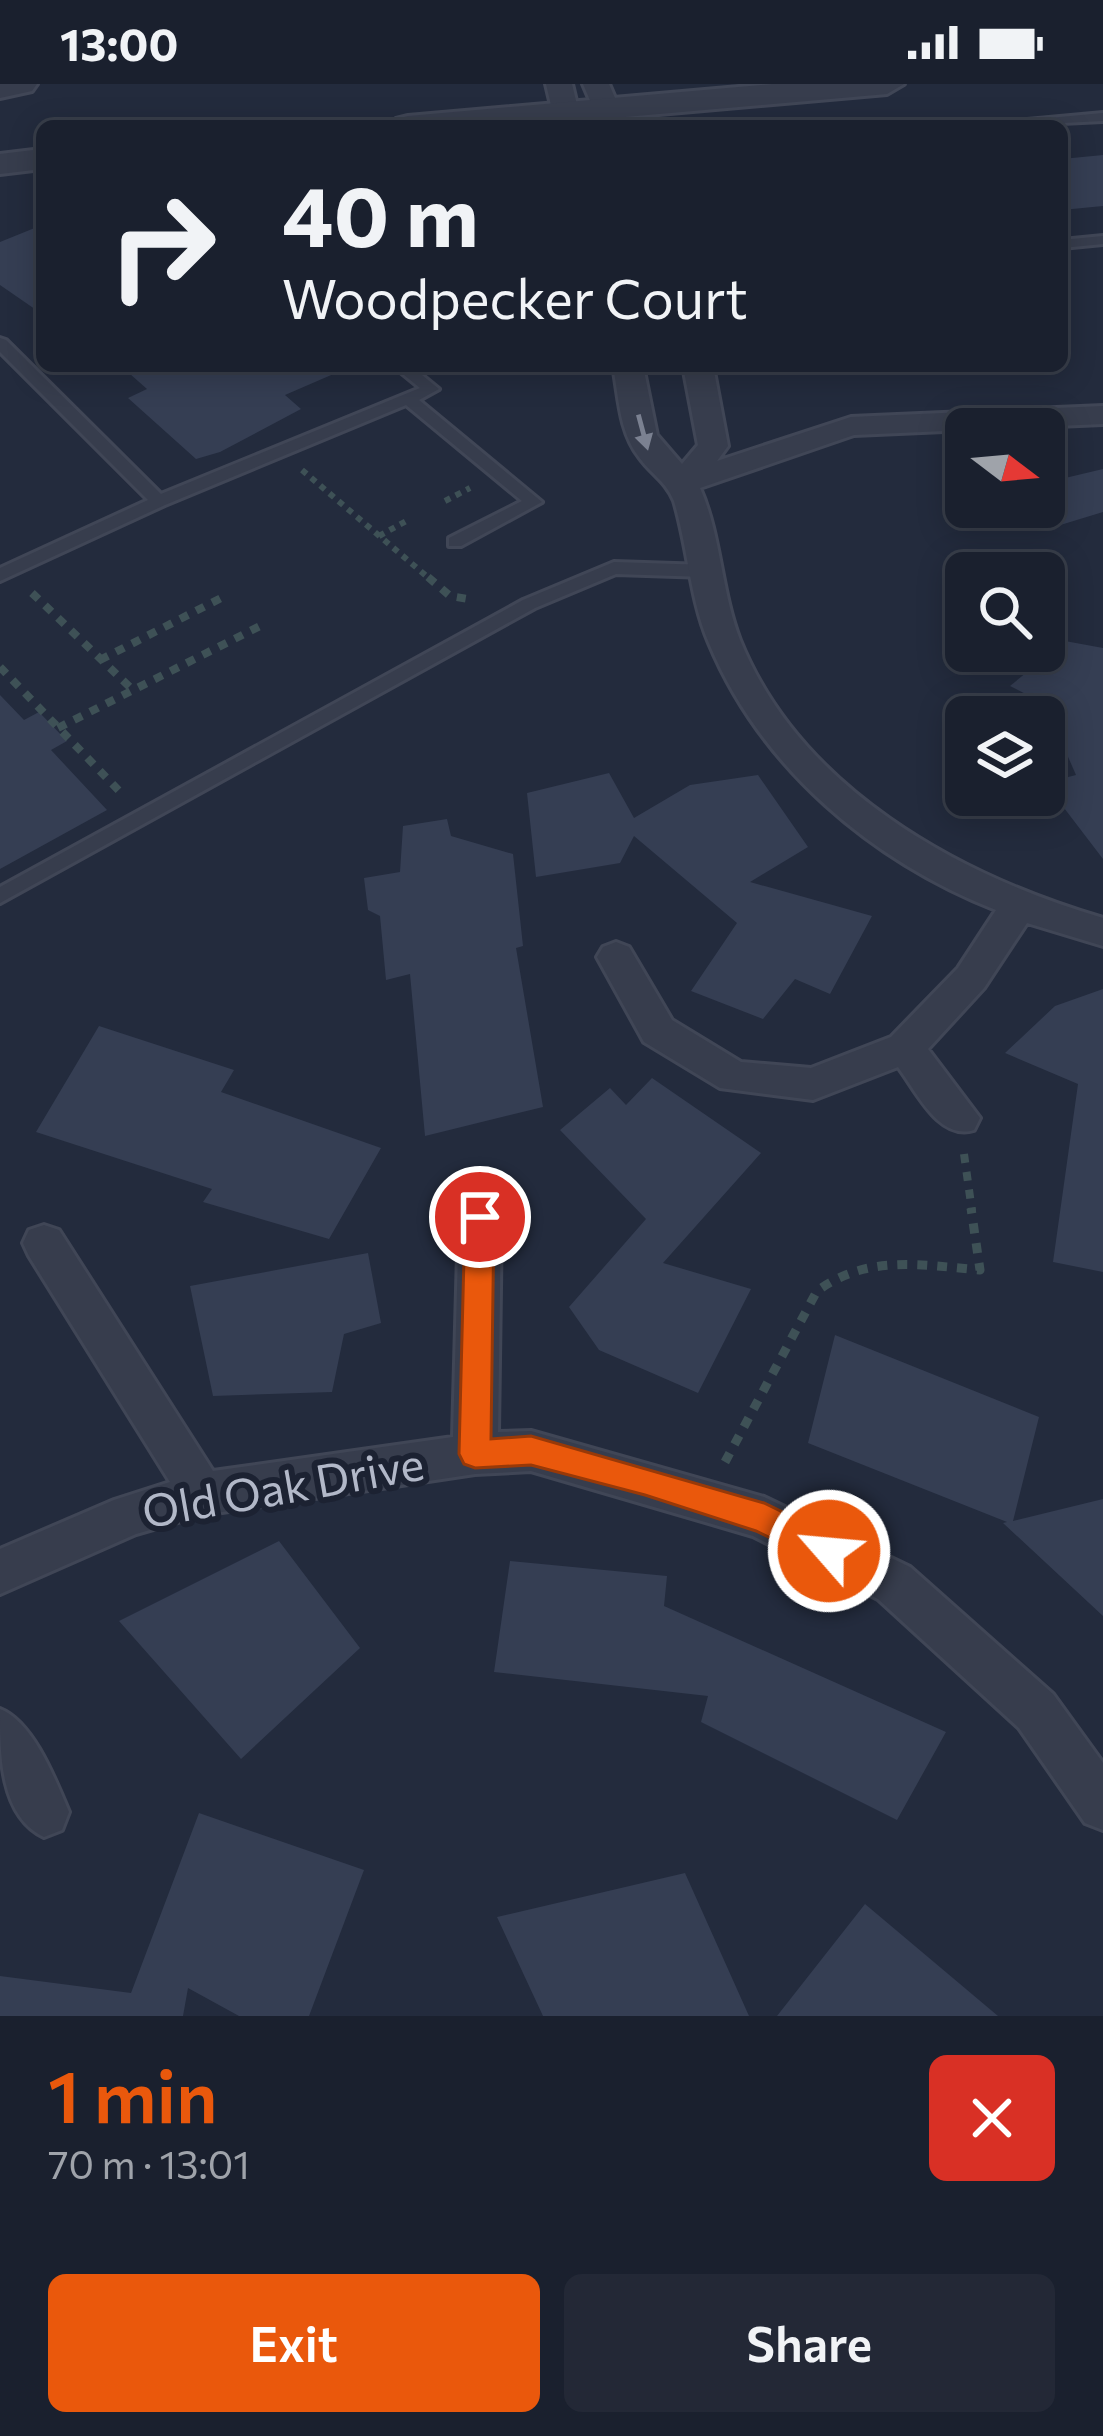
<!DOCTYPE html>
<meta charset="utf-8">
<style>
:root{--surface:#1a202e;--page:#232836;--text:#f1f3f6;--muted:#9fa3aa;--line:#383e4a;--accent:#ea580c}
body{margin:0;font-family:Commissioner,sans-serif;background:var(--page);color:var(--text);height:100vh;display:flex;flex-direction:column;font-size:45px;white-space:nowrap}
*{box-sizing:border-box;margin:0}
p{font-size:39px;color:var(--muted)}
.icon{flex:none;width:66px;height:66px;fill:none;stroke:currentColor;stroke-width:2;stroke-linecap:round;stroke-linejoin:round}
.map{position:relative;height:1932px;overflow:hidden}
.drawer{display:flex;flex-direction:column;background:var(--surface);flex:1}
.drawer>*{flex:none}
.hud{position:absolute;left:36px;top:36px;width:1032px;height:252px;border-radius:18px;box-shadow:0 6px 30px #0003,0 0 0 3px var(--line);background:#1a202e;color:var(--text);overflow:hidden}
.needle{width:78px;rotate:106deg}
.tools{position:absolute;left:945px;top:324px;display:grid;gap:24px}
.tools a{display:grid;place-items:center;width:120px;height:120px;border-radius:18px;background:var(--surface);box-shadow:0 6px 30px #0003,0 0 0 3px var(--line);font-size:60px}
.pin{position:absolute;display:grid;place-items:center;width:102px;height:102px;color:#fff;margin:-51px;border:6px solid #fff;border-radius:50%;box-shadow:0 3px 12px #0007}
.me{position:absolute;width:132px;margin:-66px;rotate:297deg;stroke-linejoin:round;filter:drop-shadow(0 0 9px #0008)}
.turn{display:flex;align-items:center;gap:42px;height:252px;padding:0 48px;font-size:54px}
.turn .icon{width:156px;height:156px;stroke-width:2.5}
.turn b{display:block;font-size:84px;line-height:102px}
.round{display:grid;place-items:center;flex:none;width:126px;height:126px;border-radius:18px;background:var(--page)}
.head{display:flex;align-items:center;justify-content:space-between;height:204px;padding:0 48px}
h1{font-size:72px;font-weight:600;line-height:90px;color:var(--accent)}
.cta{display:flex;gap:24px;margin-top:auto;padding:24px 48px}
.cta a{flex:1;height:138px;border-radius:18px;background:var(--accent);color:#fff;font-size:48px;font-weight:600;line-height:138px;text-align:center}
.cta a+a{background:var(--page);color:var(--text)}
.status{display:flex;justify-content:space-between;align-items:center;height:84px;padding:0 60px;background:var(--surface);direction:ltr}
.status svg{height:33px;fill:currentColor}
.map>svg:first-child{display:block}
.building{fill:#353e53}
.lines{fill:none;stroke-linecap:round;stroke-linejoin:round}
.service-casing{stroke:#404656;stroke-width:6}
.minor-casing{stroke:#404656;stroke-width:6}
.tertiary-casing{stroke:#404656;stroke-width:6}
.path-far2{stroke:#3e5156;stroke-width:6;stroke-dasharray:6 6;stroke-linecap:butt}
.path-far1{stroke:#3e5156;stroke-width:8;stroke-dasharray:9 9;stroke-linecap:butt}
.path{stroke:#3e5156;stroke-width:9;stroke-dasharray:10 10;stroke-linecap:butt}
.service{fill:#373d4d;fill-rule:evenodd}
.minor{fill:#373d4d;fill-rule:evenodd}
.tertiary{fill:#373d4d;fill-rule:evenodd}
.oneway{fill:#7b8191}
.route{fill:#ea580c;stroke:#983908;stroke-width:3}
.labels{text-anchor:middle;stroke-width:12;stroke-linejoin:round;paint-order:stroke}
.street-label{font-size:45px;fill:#b2b8c8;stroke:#1c2232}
</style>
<div class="status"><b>13:00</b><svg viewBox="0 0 49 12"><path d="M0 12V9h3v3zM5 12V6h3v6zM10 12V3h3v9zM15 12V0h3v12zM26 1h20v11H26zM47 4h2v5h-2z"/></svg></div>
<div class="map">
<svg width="1103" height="1932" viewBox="0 0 1103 1932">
<rect width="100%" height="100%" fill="#232b3d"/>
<path class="building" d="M1103,71V122L1062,126V75Z
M42,141V230L0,201V158Z
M121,282H352L285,311L301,325L220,368L196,375L128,314L147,305Z
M1103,385V428L1044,446V399Z
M1065,557L1103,564V775L1045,699L1076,691L1045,620L1010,602Z
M0,611L24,636L39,628L67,657L51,666L107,726L0,785Z
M609,689L634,734L690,701L758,691L808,763L750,798L872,832L830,910L795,895L763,935L691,907L737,839L634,752L620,779L536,793L527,709Z
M447,735L451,752L513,770L523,862L516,864L543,1023L425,1052L410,890L386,896L380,832L368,826L364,794L400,788L403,742Z
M1103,905V1188L1053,1178L1078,1000L1005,969L1055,922Z
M99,942L234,986L221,1008L381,1064L329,1155L203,1118L212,1105L36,1048Z
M652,994L761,1069L663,1179L751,1205L698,1309L599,1266L569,1223L646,1135L560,1046L610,1004L626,1021Z
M368,1169L381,1239L344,1250L332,1308L213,1312L190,1202Z
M835,1251L1039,1333L1013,1437L1103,1415V1532L1003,1439L1007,1438L808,1359Z
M279,1457L360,1564L241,1675L119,1537Z
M510,1477L667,1492L664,1522L946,1648L897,1736L701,1638L708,1612L494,1588Z
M199,1729L364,1786L309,1932H239L188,1904L183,1932H0V1892L131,1909Z
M685,1789L749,1932H543L497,1833Z
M865,1820L998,1932H777Z"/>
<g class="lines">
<defs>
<path id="service" d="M1103,29V37L999,42L1006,38Z
M1103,152V160L1062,164V156Z
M0,254L6,256L161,410L420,304L393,282H411L439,305L419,316L542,418L461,462H449V454L522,417L406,321L165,421L0,497V484L148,416L0,268Z
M614,478L706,481L715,487L706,493L616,490L535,524L0,819V803L523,516Z"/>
<path id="minor" d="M546,0H572L582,42H556Z
M583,0H609L627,42H601Z
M613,282H643L657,351L682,380L698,361L683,282H713L728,362L717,377L851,333L1103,322V340L854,351L700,404C721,452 721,507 740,556C800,704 957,791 1103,834V862L1027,839L984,904L928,965L980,1034L974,1046C939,1057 917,1008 898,983L813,1016L720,1004L644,958L597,873L603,863L616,858L629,863L672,936L741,978L811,984L891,953L958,884L996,826C872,777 761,684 709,559C690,515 688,463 674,417C666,397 651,390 639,373C619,347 619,313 613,282Z
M480,1115L495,1121L501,1133L498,1348L531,1347L764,1413L910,1483L1053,1610L1103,1679V1746L1085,1739L1019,1644L878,1515L753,1452L531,1387L475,1390L202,1431L136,1450L0,1510V1465L114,1416L170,1398L29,1172L23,1159L29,1146L44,1141L59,1146L213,1387L453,1353L459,1133L465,1121Z
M0,1625C33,1638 55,1695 69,1728L62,1746L44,1753C0,1732 0,1670 0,1625Z"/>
<path id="tertiary" d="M0,0H37L32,7L0,14Z
M773,0H904L887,10L523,42H391L396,35L408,32Z
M42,65V85L0,90V70Z"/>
</defs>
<use href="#service" class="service-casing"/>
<use href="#minor" class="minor-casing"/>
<use href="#tertiary" class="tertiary-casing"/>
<path class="path-far2" d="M302,386L431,496
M445,417L470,404
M379,452L408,436"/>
<path class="path-far1" d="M428,493L450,512L474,516
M32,509L133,606
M100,576L227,511
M0,583L124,712
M58,644L260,542
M964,1070L972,1127"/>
<path class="path" d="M725,1378L817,1207C868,1170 921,1181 980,1186L971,1124"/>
<use href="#service" class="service"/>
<use href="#minor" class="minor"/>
<use href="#tertiary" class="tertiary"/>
</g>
<defs><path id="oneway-solid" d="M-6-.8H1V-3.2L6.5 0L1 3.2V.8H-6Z" transform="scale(3)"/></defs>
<use class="oneway" href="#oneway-solid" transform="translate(643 348) rotate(75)"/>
<path class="route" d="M480,1121L490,1124L494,1133L491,1355L531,1352L764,1419L840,1456L845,1467L840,1478L829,1482L756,1447L645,1411L531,1381L475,1384L464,1380L459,1370L465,1133L469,1124Z"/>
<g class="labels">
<g class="street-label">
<text transform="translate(283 1404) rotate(-10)" y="16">Old Oak Drive</text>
</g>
</g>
</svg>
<div class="tools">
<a><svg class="needle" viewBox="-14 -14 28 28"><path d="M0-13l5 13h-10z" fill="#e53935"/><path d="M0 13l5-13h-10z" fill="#9fa3aa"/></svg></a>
<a><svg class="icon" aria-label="search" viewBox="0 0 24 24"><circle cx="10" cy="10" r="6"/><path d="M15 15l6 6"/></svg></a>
<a><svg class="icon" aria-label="layers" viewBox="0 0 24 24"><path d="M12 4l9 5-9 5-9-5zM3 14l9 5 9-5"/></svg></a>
</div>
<div class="pin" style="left:480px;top:1133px;background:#d93025"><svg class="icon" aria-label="arrive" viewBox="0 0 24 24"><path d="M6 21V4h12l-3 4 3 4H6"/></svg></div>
<svg class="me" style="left:829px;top:1467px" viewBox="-20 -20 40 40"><circle r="17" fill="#ea580c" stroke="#fff" stroke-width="3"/><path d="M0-11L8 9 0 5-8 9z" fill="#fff"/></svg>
<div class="hud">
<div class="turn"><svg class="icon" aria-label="right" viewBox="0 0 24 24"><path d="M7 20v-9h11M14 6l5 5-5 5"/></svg><div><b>40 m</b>Woodpecker Court</div></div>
</div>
</div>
<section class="drawer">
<div class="head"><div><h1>1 min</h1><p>70 m · 13:01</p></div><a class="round" style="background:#d93025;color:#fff"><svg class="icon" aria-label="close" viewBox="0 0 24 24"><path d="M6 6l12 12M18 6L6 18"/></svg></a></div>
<div class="cta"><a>Exit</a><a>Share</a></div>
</section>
